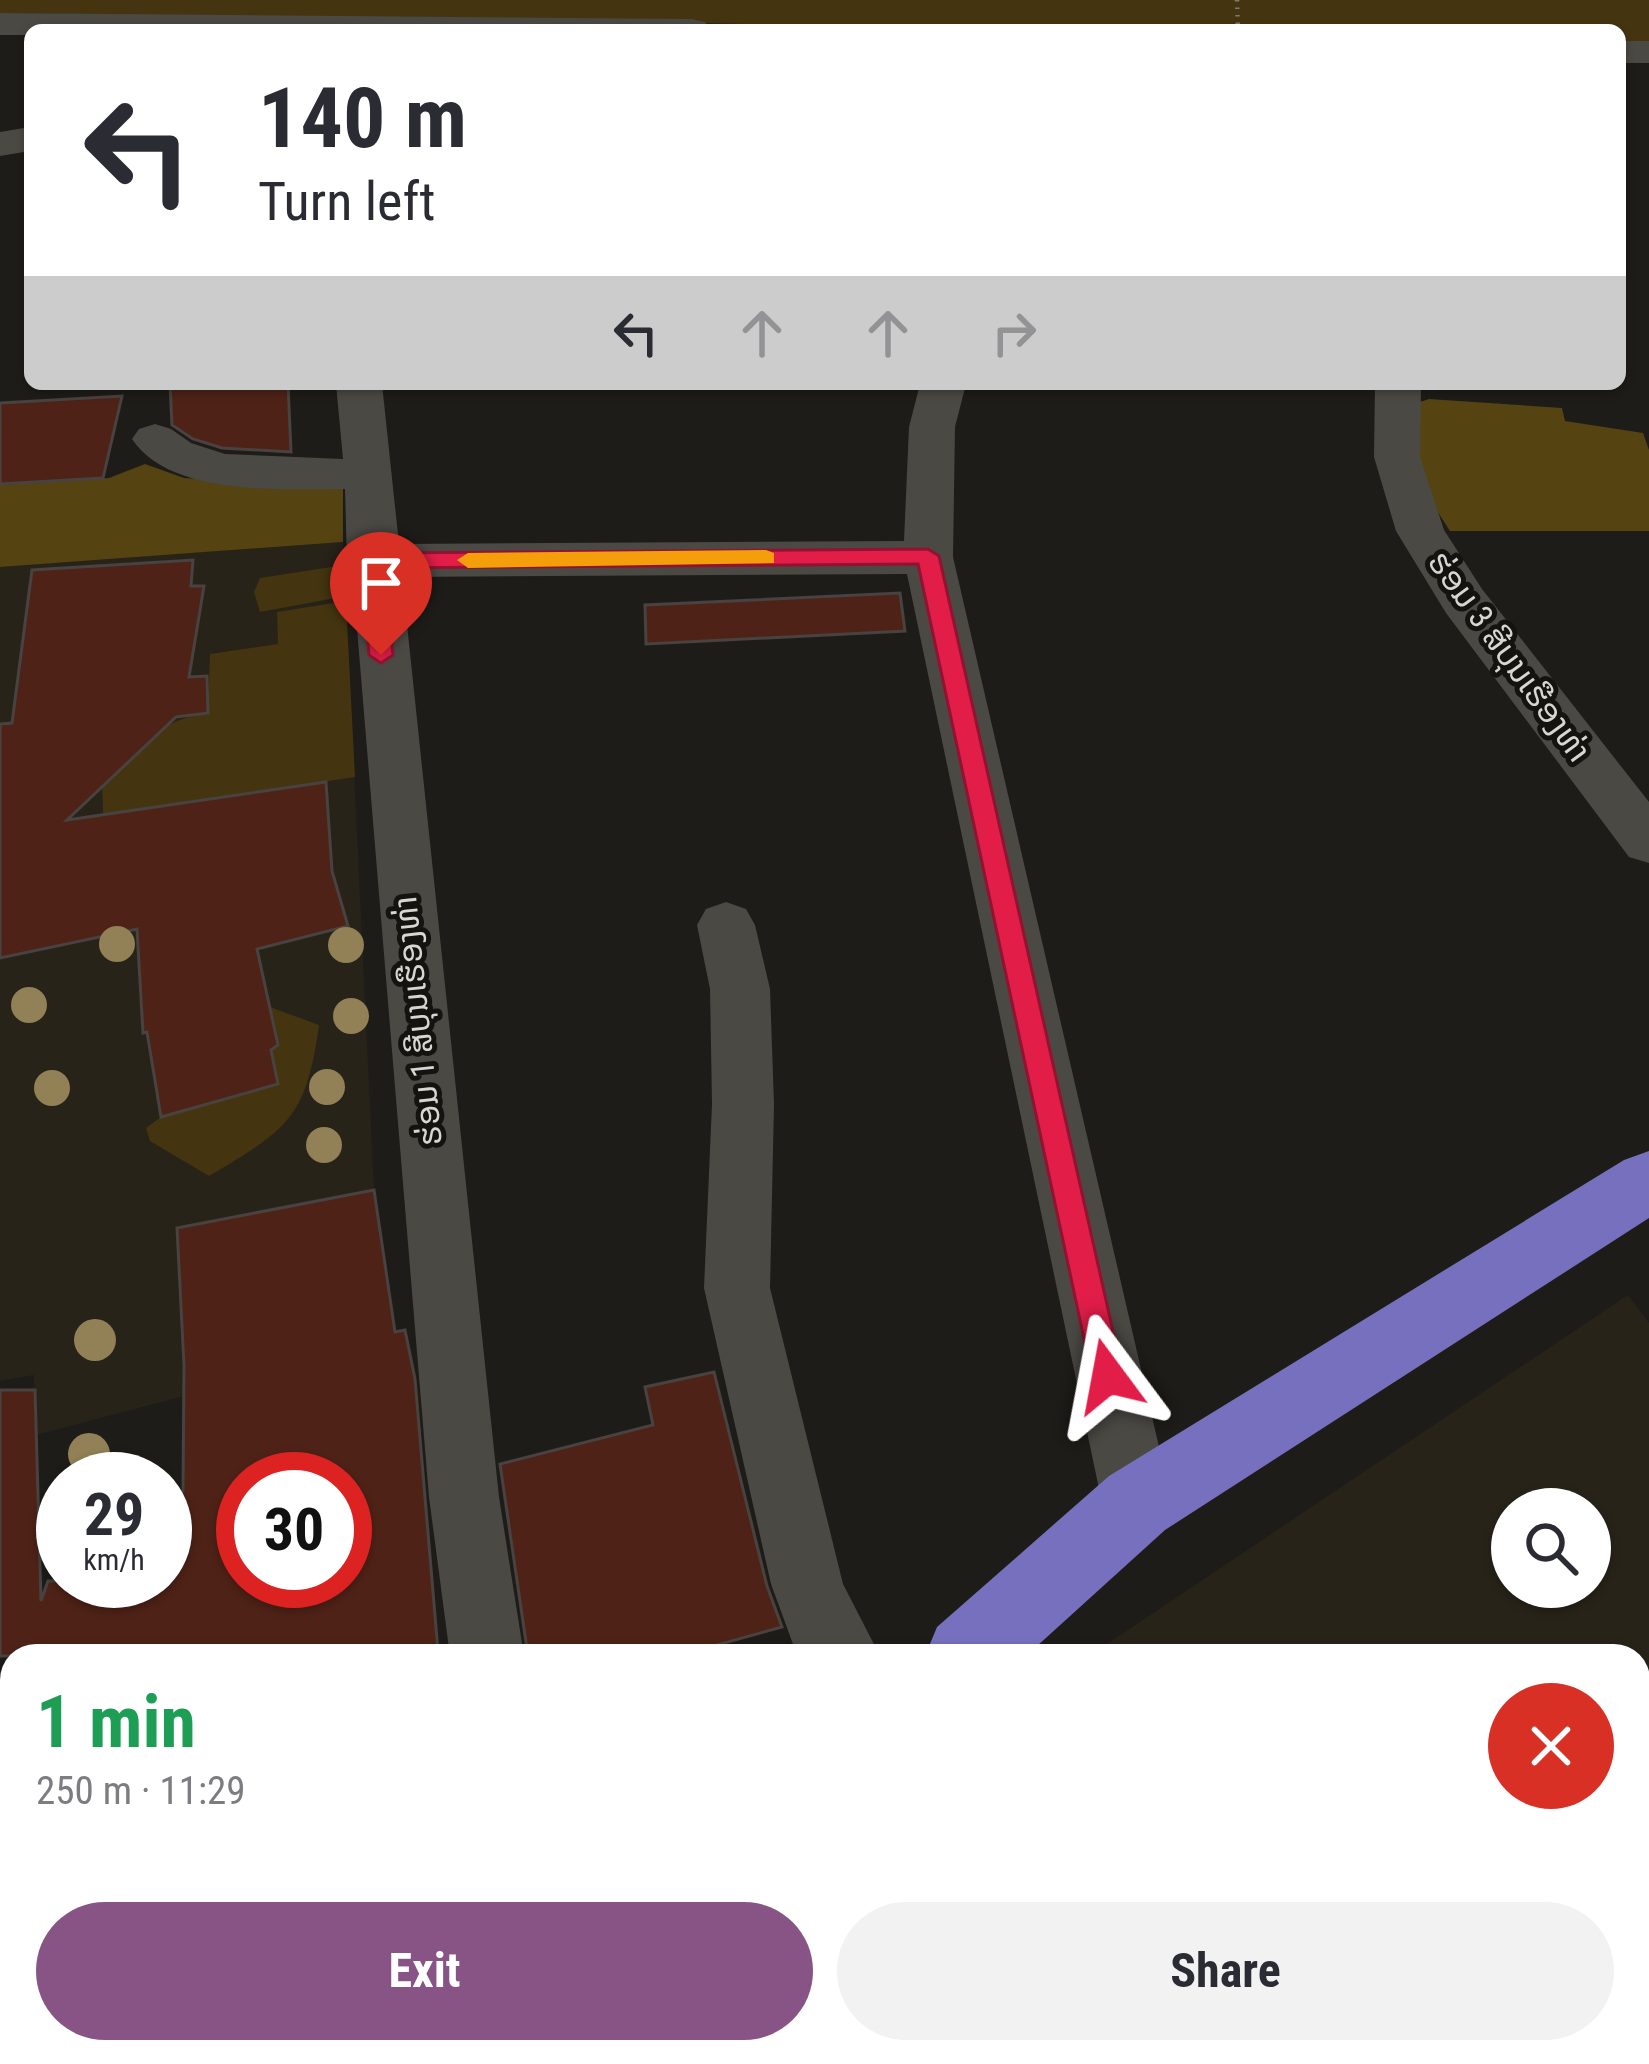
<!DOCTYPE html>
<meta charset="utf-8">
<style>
:root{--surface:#fff;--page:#f2f2f3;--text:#2b2b33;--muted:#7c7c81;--accent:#885485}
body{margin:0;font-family:"Roboto Condensed","Noto Sans Lao",sans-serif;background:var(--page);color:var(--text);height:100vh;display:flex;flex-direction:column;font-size:45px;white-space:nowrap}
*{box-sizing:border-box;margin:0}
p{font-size:39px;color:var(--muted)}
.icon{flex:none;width:66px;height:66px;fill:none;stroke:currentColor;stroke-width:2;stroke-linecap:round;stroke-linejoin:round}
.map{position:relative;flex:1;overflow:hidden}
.side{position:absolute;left:0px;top:1644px;width:1650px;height:420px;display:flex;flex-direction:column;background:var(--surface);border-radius:36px 36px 0 0;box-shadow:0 3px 9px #0004}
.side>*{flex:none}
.top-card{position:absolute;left:24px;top:24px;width:1602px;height:366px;border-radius:18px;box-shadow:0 3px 9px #0004;background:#fff;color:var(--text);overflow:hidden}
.fabs{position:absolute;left:1491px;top:1488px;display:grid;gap:24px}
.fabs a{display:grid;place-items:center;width:120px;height:120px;border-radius:50%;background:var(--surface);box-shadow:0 3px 9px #0004;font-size:60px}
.speed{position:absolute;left:36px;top:1452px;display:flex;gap:24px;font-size:60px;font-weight:700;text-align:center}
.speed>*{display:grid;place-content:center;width:156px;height:156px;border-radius:50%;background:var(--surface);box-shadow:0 3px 9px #0004;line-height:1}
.speed small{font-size:30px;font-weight:400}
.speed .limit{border:18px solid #d22;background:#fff;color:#111}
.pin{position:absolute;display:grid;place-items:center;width:102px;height:102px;color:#fff;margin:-123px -51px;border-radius:50% 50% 50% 0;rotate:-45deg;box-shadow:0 0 12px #0007}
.pin .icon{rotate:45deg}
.me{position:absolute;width:132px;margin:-66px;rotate:347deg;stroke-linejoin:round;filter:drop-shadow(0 0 9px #0008)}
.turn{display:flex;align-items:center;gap:42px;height:252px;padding:0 36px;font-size:54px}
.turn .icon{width:156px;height:156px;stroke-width:2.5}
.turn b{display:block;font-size:84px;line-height:102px}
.lanes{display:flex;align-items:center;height:114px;padding:0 36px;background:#0003;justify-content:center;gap:60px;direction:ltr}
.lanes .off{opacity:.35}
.round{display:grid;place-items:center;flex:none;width:126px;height:126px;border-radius:63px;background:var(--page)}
.head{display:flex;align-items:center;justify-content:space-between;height:204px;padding:0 36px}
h1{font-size:72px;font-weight:700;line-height:90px;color:#1e9e55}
.primary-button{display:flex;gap:24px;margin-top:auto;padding:24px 36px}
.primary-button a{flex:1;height:138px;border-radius:72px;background:var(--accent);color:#fff;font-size:48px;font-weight:700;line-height:138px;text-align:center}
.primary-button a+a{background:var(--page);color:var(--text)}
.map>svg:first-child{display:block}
.built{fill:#272319;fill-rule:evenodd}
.green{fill:#443510}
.forest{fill:#554312}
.building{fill:#4e2217;stroke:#484241;stroke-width:3;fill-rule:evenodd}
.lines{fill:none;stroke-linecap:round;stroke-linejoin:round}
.path{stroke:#7d7b78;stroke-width:4.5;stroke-dasharray:1.5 6;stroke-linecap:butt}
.minor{fill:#4b4944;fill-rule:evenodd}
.trunk{fill:#7770be;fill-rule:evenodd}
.tree{fill:#928056}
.route{fill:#e11d48;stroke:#92132f;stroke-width:3}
.slow{fill:#f59e0b}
.labels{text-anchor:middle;stroke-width:10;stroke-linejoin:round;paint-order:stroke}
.street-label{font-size:33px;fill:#d7d6d3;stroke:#15130f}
</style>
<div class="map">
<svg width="1649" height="2064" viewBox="0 0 1649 2064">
<rect width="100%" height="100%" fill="#1e1c18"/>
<path class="built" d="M343,542L374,1190L177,1228L184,1396L36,1435L34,1375L0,1381V567Z
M1628,1295L1649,1323V2064H937L939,2052H1638V1656H1089ZM1512,1509H1590V1587H1512Z"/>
<path class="green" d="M0,0H1649V42L1620,41V30H1160L0,13Z
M344,565L346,596L260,612L254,592L260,578Z
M346,601L355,777L103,815L102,773C136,744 164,719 208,713L210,654L278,644L277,612Z
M270,1007L319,1025C306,1119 288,1129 209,1176L150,1141L146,1128L161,1117L278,1084L271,1050L278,1045Z
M1638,1854L1649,1874V2064H1349L1365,2052H1638Z"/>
<path class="forest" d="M1429,399L1562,408L1565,421L1643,433L1649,450V531H1450L1412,472L1420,402Z
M145,464L184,478L343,488V542L0,567V485L109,478Z"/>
<path class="building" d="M170,384H288L291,452L222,448L193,439L172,425Z
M122,396L103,478L0,484V403Z
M193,560L191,586H204L189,677L207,676L208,713L176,717L67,820L326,782L332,871L348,926L257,949L278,1045L271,1050L278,1084L161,1117L147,1032L143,1033L137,929L0,958V724L12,723L32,570Z
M900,593L905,631L646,644L645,605Z
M374,1190L395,1332L405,1330L415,1379L438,1651L410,1656H0V1390H35L41,1601L48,1581H165V1492L183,1491L184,1365L177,1228ZM243,1479H345V1581H243Z
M714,1372L767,1586L782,1627L677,1656H528L500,1464L653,1425L645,1387Z"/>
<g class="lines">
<path class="path" d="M1237,0L1238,30"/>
<path class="minor" d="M0,13L692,19L705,22L710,30H30V35H0Z
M1620,41H1649V63H1620Z
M30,127V151L0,156V132Z
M336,384H382L399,544L904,541L909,427L920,384H966L955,427L953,557L1172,1503L1162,1527L1137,1537L1112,1527L1102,1503L907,574L402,577L499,1497L524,1656H450L429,1497L352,568L347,561L345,489C284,489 170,497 132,439L139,429L155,424L171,429L191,443L225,454L343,459Z
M1375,384H1421L1420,457L1444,530L1482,589L1649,802V863L1629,857L1446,613L1396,531L1374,457Z
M726,902L746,909L755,925L770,989L774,1104L770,1288L843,1584L880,1656L797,1655L771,1584L704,1288L712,1104L710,989L697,925L706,909Z
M433,2052H517L519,2064H435Z"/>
<path class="trunk" d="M1649,1151V1218L1165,1530L1026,1656H925L937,1627L1109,1476L1624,1160Z
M0,1701L12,1702V1786L0,1785Z
M0,1795L12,1797V1883L0,1881Z
M893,2052H1002L1007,2064H898Z
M1173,2052H1276L1281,2064H1178Z"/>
</g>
<g class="tree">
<circle cx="117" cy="944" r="18"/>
<circle cx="346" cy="945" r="18"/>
<circle cx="29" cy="1005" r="18"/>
<circle cx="351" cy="1016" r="18"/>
<circle cx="327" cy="1087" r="18"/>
<circle cx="52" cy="1088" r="18"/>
<circle cx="324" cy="1145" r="18"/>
<circle cx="95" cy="1340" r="21"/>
<circle cx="89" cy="1454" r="21"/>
</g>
<path class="route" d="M928,549L939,556L1123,1376L1119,1386L1108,1390L1097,1386L1092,1376L918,564L384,568L393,655L381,663L369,655L361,561L372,553Z"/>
<path class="slow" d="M766,550L774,553V563L468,568L457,560L468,553Z"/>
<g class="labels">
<g class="street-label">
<text transform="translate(1510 656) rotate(54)" y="12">ຮ່ອມ 3 ສີບຸນເຮືອງທ່າ</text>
<text transform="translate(417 1021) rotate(-96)" y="12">ຮ່ອມ 1 ສີບຸນເຮືອງທ່າ</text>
</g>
</g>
</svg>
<div class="fabs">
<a><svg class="icon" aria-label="search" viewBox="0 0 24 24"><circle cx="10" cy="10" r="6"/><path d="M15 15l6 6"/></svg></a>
</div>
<div class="speed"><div>29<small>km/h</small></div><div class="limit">30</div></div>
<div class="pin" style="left:381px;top:655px;background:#d93025"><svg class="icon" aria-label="arrive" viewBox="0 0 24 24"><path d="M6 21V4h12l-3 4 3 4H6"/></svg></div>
<svg class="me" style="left:1108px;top:1376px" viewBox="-20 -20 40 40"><path d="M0-17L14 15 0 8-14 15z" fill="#e11d48" stroke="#fff" stroke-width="4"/></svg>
<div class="top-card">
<div class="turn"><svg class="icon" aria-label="left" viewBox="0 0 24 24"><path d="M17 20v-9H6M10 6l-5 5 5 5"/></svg><div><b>140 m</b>Turn left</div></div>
<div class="lanes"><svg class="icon" aria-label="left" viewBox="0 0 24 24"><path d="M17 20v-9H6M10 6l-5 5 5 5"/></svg><svg class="icon off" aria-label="ahead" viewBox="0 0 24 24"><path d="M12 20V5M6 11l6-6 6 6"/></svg><svg class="icon off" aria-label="ahead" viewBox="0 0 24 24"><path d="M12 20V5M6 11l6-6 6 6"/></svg><svg class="icon off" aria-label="right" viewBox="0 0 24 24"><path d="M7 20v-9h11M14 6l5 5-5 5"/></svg></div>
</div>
<section class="side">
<div class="head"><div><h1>1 min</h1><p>250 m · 11:29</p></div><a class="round" style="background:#d93025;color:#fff"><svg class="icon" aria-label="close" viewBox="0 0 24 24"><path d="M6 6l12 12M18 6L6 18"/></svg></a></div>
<div class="primary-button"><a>Exit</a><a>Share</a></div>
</section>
</div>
